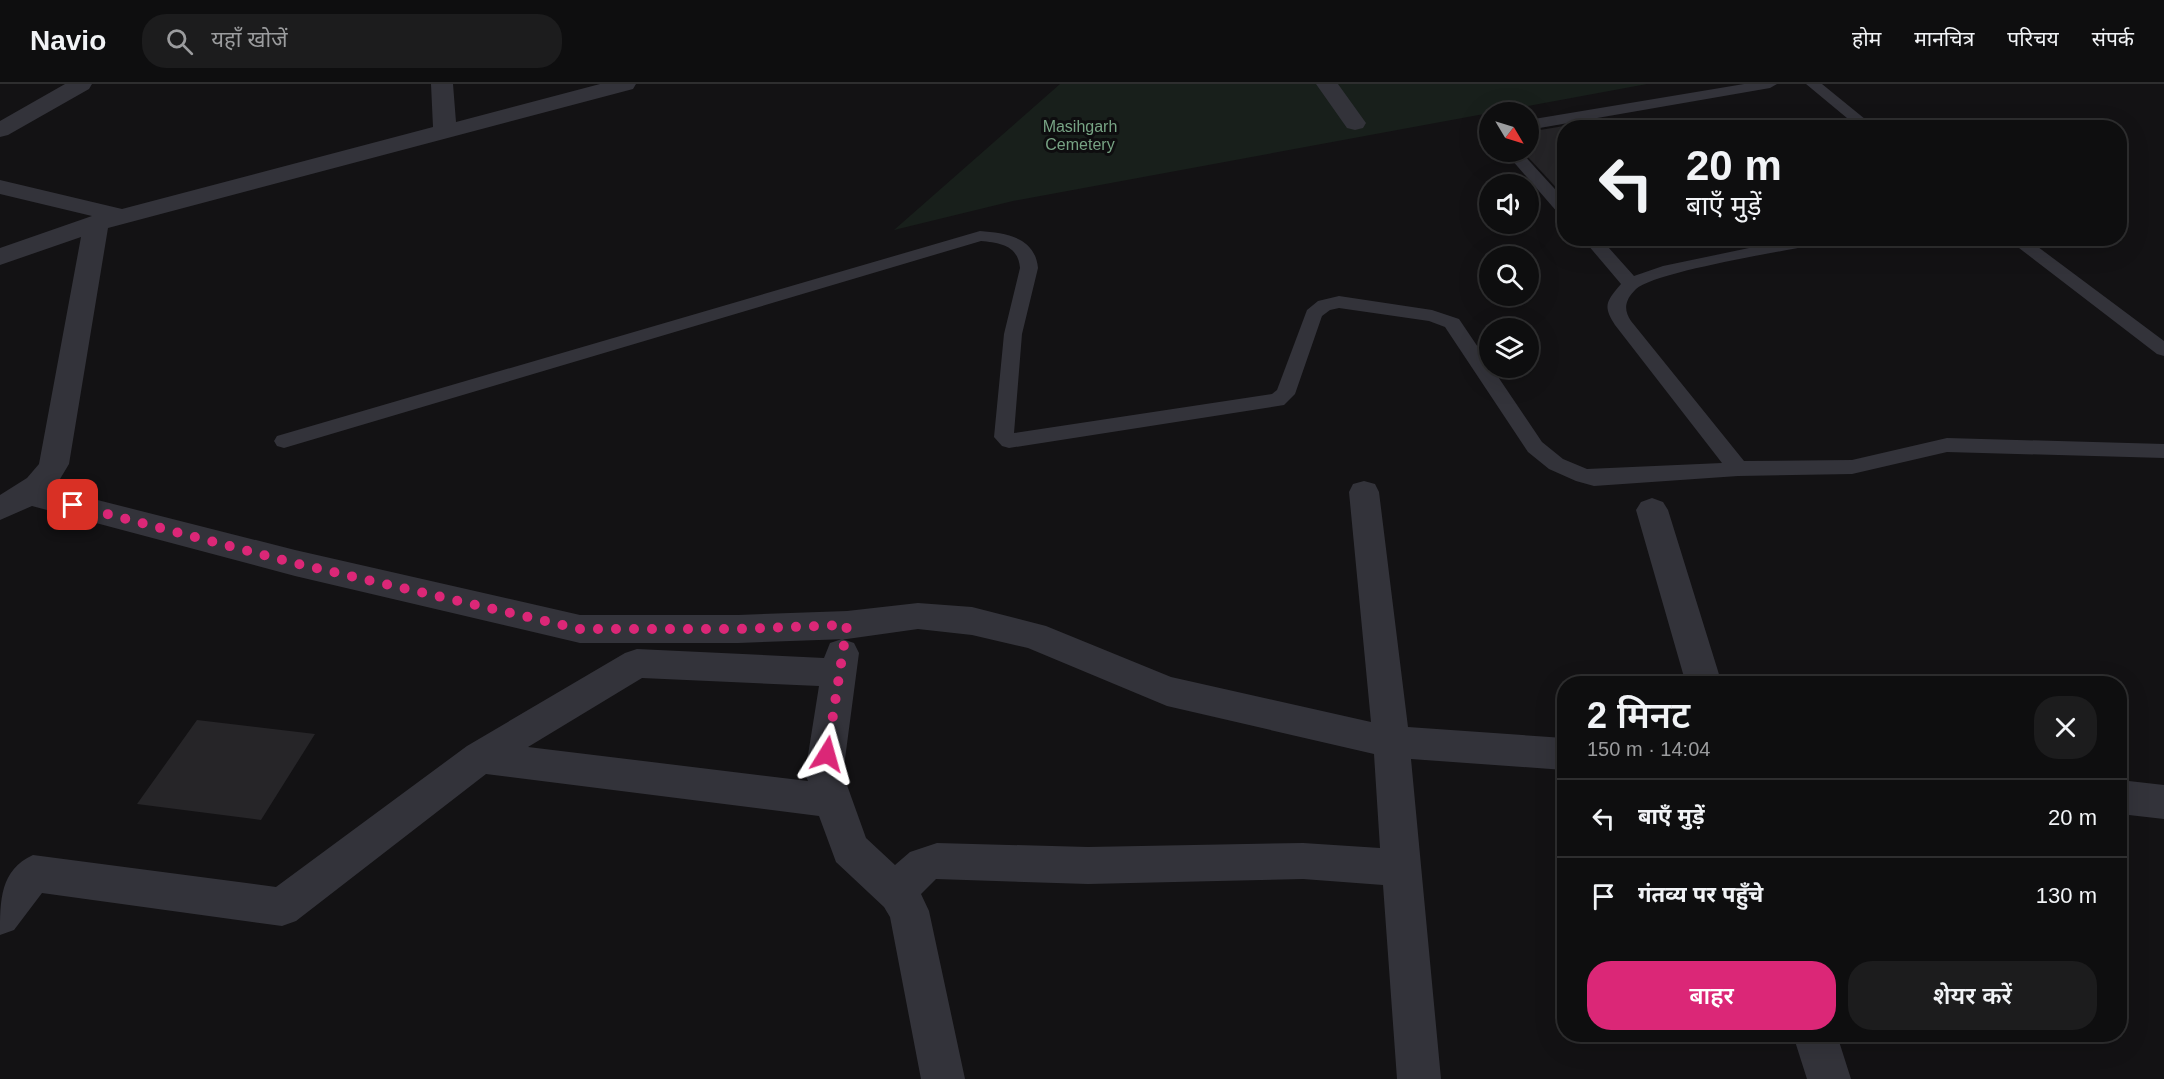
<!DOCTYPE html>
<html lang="hi">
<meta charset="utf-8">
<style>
:root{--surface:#0e0e0f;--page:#1c1c1d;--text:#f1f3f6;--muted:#9b9c9e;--line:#2e2e2f;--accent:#db2777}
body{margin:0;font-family:Helvetica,"Noto Sans Devanagari",sans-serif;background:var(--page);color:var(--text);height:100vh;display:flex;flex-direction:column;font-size:22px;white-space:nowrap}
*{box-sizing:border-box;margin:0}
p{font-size:20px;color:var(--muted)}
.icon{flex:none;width:33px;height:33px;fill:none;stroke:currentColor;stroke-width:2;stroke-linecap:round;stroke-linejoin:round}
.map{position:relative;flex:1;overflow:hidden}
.panel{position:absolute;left:1557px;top:592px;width:570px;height:366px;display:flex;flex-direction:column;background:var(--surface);border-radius:24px;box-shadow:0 6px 24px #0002,0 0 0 2px var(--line)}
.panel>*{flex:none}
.top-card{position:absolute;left:1557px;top:36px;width:570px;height:126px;border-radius:24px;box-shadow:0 6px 24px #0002,0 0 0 2px var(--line);background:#0e0e0f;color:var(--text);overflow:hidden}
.needle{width:39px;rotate:128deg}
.tools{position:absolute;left:1479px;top:18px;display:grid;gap:12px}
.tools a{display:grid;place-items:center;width:60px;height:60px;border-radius:50%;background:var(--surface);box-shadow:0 6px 24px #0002,0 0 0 2px var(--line);font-size:30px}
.pin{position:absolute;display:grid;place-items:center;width:51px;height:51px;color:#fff;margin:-26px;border-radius:12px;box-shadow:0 3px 9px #0006}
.me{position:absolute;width:66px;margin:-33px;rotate:8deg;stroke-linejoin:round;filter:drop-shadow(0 0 4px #0008)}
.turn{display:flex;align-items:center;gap:21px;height:126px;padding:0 30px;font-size:27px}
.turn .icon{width:78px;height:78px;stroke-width:2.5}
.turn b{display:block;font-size:42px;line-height:51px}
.round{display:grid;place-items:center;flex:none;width:63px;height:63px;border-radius:24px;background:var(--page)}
.head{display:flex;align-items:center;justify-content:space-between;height:102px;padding:0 30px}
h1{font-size:36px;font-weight:600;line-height:45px}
.action{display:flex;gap:12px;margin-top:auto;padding:12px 30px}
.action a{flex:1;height:69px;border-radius:24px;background:var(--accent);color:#fff;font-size:24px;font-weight:600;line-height:69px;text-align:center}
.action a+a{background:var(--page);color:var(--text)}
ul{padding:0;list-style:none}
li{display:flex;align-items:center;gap:18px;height:78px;padding:0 30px;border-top:2px solid var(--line)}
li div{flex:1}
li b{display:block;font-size:22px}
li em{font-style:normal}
header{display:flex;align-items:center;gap:36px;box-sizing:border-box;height:84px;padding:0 30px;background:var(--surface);border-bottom:2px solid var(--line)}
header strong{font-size:28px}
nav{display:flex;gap:33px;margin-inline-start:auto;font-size:21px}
.search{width:420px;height:54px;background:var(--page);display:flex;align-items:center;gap:15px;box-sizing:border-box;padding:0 21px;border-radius:24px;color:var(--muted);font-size:22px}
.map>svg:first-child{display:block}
.green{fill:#181f1b}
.building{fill:#262528}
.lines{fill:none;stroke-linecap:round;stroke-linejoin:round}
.lane{fill:#33333a;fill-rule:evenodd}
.street{fill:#33333a;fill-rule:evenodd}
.route{stroke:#db2777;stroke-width:10;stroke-dasharray:0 18}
.labels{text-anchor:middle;stroke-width:6;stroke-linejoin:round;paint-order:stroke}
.far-park-label{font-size:16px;fill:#77a384;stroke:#0e0d0f}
</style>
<header>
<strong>Navio</strong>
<div class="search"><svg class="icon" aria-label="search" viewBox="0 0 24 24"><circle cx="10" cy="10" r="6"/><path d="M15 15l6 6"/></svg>यहाँ खोजें</div>
<nav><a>होम</a><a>मानचित्र</a><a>परिचय</a><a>संपर्क</a></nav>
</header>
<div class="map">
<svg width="2164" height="995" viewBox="0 0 2164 995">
<rect width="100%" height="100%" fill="#131214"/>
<path class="green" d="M1060,0H1647L1013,117L894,146Z"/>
<path class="building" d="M1564,42V112L1528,73V48Z
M197,636L315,650L261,736L137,720Z"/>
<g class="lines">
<path class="lane" d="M1744,0H1777L1770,4L1528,46V36Z
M1806,0H1822L1876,44H1859Z
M1505,68H1521L1564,115V130L1558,129Z
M980,147C1006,149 1035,153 1038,184L1022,250L1014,349L1272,310L1277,306L1307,226L1318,217L1339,212L1432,226L1459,235L1542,358L1563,375L1587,385L1722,379L1615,241C1602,221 1607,217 1621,200L1582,154H1600L1634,192L1663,182L1797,154H1833L1825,159C1791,166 1656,187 1636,205C1625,216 1623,225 1631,237L1744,377L1852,376L1947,354L2164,360V374L1947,368L1852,390L1738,392L1594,402L1576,397L1549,385L1528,368L1445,243L1429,237L1339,224L1330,226L1322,232L1295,310L1284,321L1009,364L1002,362L994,353L1004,250L1020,184C1018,161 1000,159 981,157L284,364L277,362L274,357L277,352Z
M2006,154H2026L2164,257V272L2157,270Z"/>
<path class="street" d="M65,0H92L89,5L8,51L0,53V37Z
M431,0H453L456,38L600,0H636L633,5L108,144L69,380L54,405L295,466L580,531H738L847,527L918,519L972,523L1046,542L1171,593L1371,638L1349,408L1353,400L1364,397L1375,400L1379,408L1408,643L1564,654V686L1411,675L1441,995H1397L1383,801L1303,795L1088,800L936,795L921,810L929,827L965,995H921L890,833L884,823L836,778L819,732L486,690L296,837L282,842L42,809L14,846L0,851C0,816 0,786 33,771L276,803L467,662L625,569L637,565L824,574L830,559L842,555L854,559L859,569L843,690L866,754L895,781L910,768L937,759L1088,763L1303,759L1380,764L1374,670L1167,622L1028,564L972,551L918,545L847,555L738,559H580L295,492L32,422L0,436V411L27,394L39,380L81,153L0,181V164L92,132L0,110V96L122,125L433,43ZM642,594L819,602L805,690L808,697L528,663Z
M1316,0H1338L1366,39L1363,44L1355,46L1347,44Z
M1652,414L1663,418L1668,426L1722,600H1686L1636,426L1641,418Z
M2120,696L2164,701V735L2120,730Z
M1793,951H1837L1851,995H1807Z"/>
</g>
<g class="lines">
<path class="route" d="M73,421L294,479L580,545H738L847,541L827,670"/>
</g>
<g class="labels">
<g class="far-park-label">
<text x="1080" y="48">Masihgarh<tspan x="1080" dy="18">Cemetery</tspan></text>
</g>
</g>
</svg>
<div class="tools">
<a><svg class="needle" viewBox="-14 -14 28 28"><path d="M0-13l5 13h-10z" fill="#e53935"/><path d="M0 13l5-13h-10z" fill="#9b9c9e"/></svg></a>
<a><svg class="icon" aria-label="sound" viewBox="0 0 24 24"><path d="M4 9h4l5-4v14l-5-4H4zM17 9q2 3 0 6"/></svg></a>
<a><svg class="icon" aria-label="search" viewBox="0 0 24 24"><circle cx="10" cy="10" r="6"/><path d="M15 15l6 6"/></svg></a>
<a><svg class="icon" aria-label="layers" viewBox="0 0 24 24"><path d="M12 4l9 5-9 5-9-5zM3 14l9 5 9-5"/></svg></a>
</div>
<div class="pin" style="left:73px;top:421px;background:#d93025"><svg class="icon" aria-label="arrive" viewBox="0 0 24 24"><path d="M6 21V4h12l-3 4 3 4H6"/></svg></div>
<svg class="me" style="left:827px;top:670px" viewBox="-20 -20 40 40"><path d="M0-17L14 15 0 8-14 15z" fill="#db2777" stroke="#fff" stroke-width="4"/></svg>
<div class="top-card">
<div class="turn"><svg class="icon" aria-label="left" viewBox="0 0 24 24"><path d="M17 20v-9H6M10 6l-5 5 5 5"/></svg><div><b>20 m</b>बाएँ मुड़ें</div></div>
</div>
<section class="panel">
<div class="head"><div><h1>2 मिनट</h1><p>150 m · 14:04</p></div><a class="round"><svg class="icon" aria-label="close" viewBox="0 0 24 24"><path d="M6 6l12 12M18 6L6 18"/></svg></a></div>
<ul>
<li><svg class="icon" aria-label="left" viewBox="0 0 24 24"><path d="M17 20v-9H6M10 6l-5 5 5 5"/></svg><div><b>बाएँ मुड़ें</b></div><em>20 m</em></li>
<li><svg class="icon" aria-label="arrive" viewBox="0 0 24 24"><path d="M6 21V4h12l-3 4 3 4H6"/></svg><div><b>गंतव्य पर पहुँचे</b></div><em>130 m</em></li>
</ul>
<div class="action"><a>बाहर</a><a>शेयर करें</a></div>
</section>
</div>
